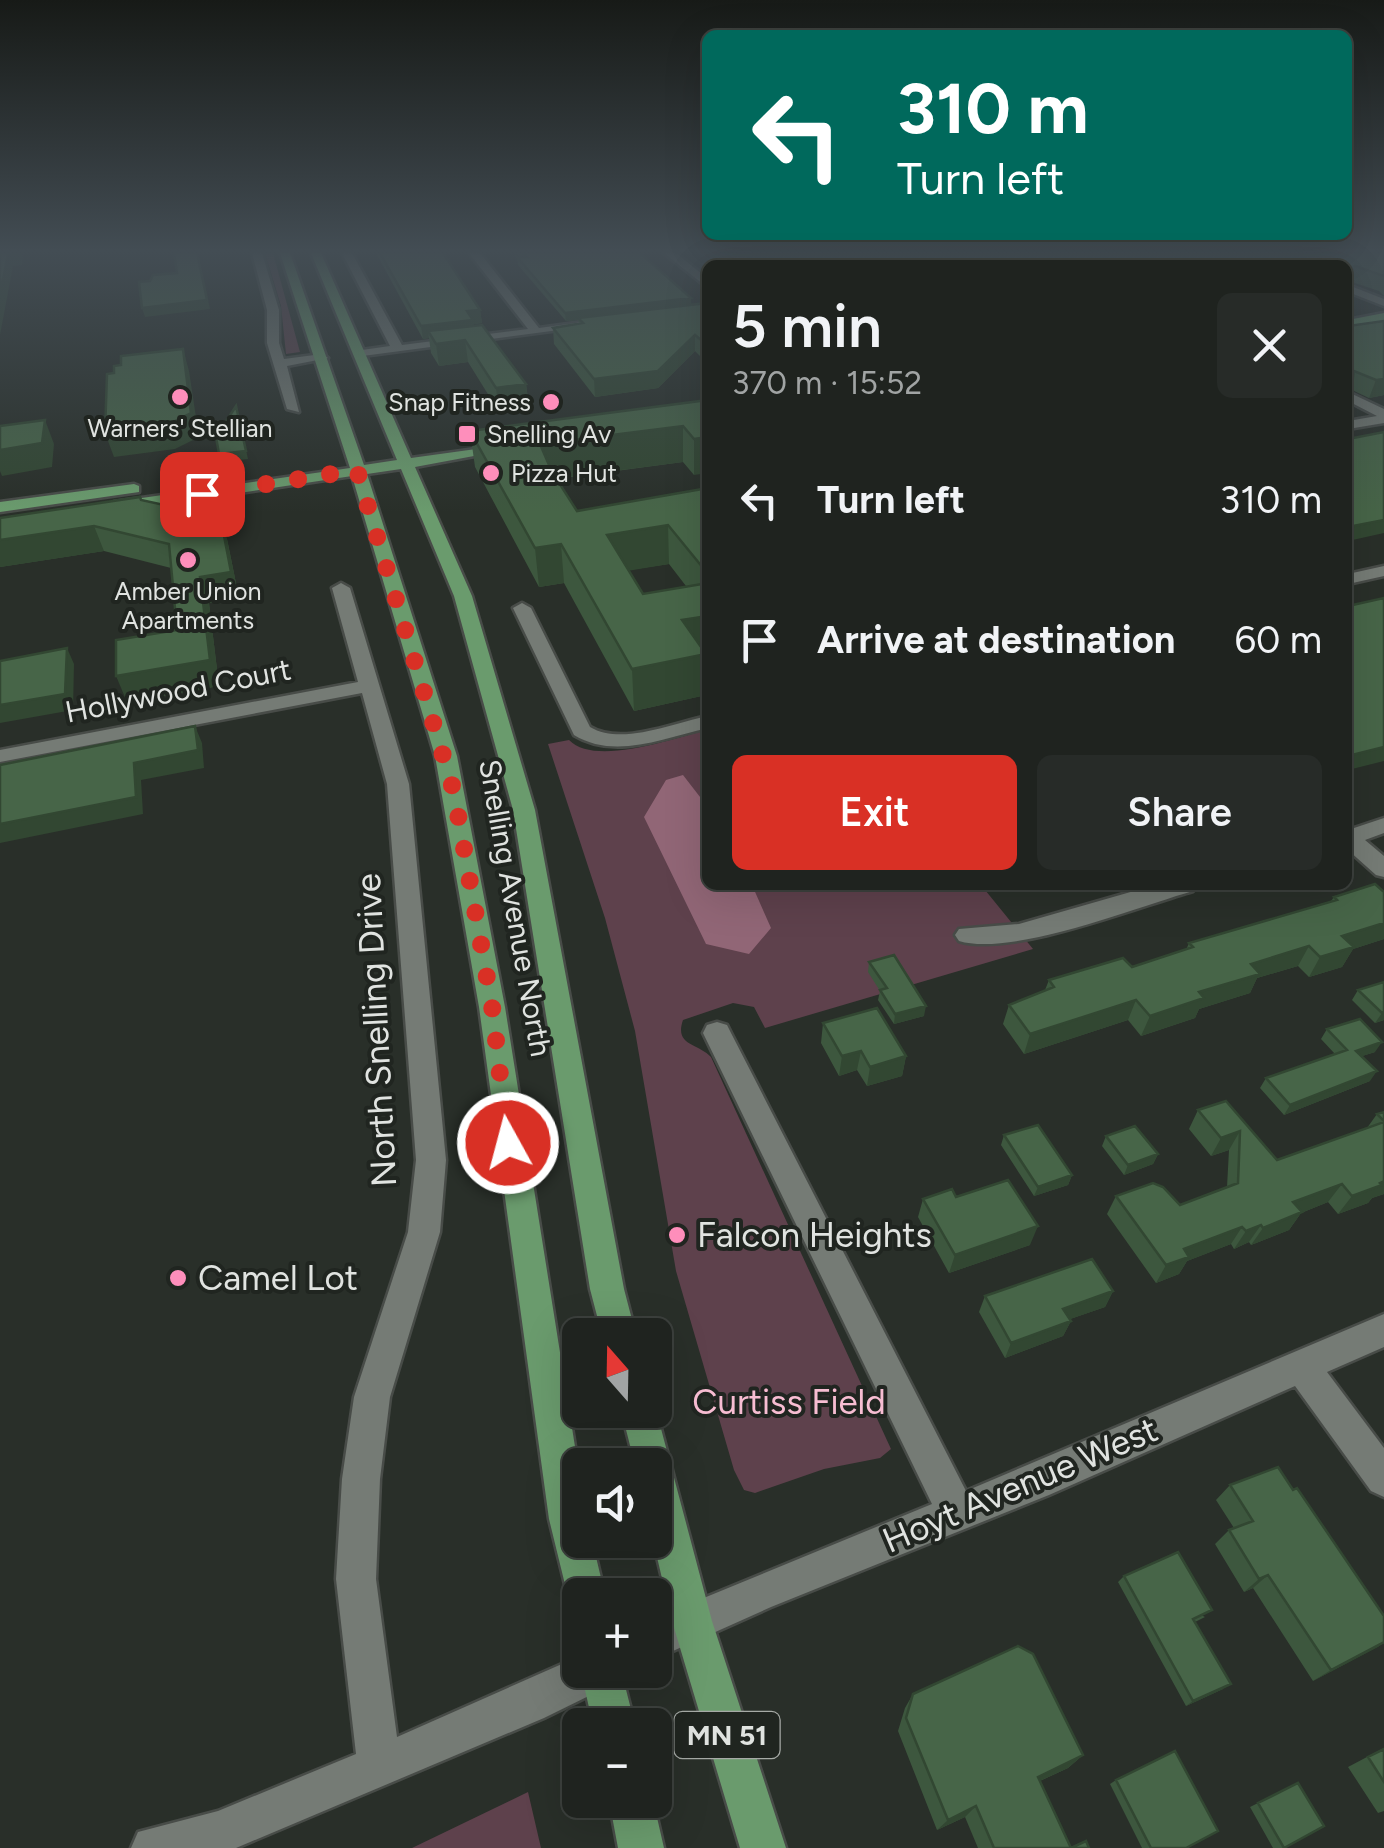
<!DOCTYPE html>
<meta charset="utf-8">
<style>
:root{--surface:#1f231f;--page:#272b28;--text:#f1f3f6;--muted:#a1a4a4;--line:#3c403d;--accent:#d93025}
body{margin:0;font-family:Figtree,sans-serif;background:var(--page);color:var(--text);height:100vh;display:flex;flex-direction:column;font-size:38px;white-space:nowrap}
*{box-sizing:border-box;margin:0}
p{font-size:32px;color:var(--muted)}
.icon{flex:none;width:55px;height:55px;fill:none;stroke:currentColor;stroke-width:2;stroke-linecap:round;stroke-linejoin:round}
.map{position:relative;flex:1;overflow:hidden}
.drawer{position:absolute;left:702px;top:260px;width:650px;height:630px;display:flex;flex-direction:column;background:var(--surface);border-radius:15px;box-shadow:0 10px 40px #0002,0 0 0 2px var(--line)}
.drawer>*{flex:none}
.top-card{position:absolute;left:702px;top:30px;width:650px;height:210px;border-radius:15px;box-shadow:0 10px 40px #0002,0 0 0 2px var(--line);background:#00695c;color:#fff;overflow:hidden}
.needle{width:65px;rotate:340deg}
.buttons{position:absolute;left:562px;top:1318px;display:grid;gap:20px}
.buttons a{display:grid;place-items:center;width:110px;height:110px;border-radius:15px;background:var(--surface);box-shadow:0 10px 40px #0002,0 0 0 2px var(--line);font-size:50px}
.pin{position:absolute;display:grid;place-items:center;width:85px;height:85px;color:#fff;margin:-42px;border-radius:20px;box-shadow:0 5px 15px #0006}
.me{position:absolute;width:110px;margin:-55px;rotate:353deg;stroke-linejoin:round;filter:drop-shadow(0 0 8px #0008)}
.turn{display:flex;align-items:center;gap:35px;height:210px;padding:0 30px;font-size:45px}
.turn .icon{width:130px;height:130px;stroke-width:2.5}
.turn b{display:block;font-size:70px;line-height:85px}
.round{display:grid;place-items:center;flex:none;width:105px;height:105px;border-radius:15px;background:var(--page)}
.overview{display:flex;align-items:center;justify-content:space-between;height:170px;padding:0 30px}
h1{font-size:60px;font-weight:600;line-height:75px}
.cta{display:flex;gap:20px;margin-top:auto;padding:20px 30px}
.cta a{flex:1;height:115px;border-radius:15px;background:var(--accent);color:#fff;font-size:40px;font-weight:600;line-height:115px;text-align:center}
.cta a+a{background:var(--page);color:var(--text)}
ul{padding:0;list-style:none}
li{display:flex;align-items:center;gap:30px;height:140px;padding:0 30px}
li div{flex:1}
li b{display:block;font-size:38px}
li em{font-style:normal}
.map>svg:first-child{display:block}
.green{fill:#5e414c}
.water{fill:#916676}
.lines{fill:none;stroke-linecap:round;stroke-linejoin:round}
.minor-casing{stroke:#484c48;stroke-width:5}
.major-casing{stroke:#484c48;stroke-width:5}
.minor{fill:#757b75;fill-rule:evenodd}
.major{fill:#6a9b6d;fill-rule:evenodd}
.wall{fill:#3d573e;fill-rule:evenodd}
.shaded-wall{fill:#324732}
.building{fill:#476548;stroke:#324732;stroke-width:2.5}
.route{stroke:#d93025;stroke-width:18;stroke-dasharray:0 32.4}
.poi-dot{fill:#fe8ebb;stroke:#202520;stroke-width:4}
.labels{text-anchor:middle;stroke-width:8;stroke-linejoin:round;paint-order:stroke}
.far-poi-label{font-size:25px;fill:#e0e3e0;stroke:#202520}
.shield{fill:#202520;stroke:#a6aaa6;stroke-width:2.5}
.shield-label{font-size:28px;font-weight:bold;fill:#e0e3e0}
.street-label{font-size:30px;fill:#e0e3e0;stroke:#202520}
.near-street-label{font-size:35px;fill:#e0e3e0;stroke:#202520}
.near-poi-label{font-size:35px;fill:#e0e3e0;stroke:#202520;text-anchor:start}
.near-park-label{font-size:35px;fill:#f7bdd2;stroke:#202520}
</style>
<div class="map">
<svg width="1384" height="1848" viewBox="0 0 1384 1848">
<rect width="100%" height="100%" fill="#292f29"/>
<path class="green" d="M265,253H273L300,352L286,354L281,306Z
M707,730L708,885H981L1033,949L765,1028L754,1007L733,1003L683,1020C674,1046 698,1043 711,1057L891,1449L880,1458L824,1469L755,1493L744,1490L734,1470L676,1271L635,1031L605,918L548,744L569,740C595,767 673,738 707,730Z
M528,1792L541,1848H412Z"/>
<path class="water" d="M683,775L707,806L708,885H752L771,928L749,954L706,944L644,817L666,780Z"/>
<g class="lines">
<defs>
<path id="minor" d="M252,253H262L279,310V343L284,359L322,354L328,358L287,366L299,412L287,409L267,343V310Z
M342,253H352L402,345L528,329L469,253H480L539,328L583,322L589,326L355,357V351L390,346Z
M664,253H676L708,279V288Z
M1348,285L1384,299V306L1348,292Z
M1348,392L1384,409V423L1348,429V421L1377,416L1348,401Z
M1384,566V576L1348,584V574Z
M341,583L350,588L409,784L446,1160L440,1232L390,1397L380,1479L376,1579L397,1737L580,1656V1670H617L611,1685L544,1718L236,1848H131L138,1832L218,1811L356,1754L336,1579L342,1479L354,1397L408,1232L416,1160L387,784L362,693L0,762V750L358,682L332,588Z
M522,603L531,608L590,727C622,746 673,723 708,716V728C663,738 615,760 574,735L513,608Z
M1384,818V833L1365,840L1384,856V877L1376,875L1348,850V830Z
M1155,885H1196L1193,891C1137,907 1012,957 959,941L955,935L959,929L1019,924Z
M717,1022L727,1025L731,1033L966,1491L1384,1314V1347L1327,1372L1384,1448V1497L1371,1491L1295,1386L1049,1495L771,1607L655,1659V1618L932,1504L703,1033L707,1025Z"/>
<path id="major" d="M280,253H290L364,465L397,460L311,253H321L411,458L505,445L512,449L415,467L472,596L535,810L624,1289L636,1335H602L590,1289L513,810L454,596L401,469L367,474L457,756L505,1007L580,1478V1540H592L605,1595H580V1613L571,1609L549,1519L479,1007L435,756L352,476L114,512L106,507L114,502L350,468Z
M1384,313V321L1348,326V320Z
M134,484L139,486V492L0,512V502Z
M655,1406L712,1621L786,1848H740L672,1621L653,1540L655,1465H635L621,1410H655Z
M580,1668L621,1670L635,1725H593Z
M609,1800H653L664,1848H618Z"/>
</defs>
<use href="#minor" class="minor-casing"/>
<use href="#major" class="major-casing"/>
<use href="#minor" class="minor"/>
<use href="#major" class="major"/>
</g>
<path class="wall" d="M376,253H443L480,310L482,323L474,324V326L526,384L529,407L499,412L468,362L439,366L431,353L429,338L423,339Z
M516,253H640L691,305L707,303L700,356L695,351L658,388L595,397L554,344L553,328L579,324L578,320L566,321L518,265L517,257H520Z
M705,253H1384V296L1379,291L1352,282L1348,294V265H720Z
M1348,326L1384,395L1369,398L1350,389L1348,395Z
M708,400L694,475L683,462L556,479L577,511L708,488V656L706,657V695L634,711L564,583L539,587L475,467L470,431ZM669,564L686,586L643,594L629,570Z
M141,500L227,539L239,598L209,603L219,686L127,702L177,630L171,568L104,551L0,567V518Z
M1384,892V939L1353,949L1342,967L1309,977L1298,966L1257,978L1250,993L1199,1009L1195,1018L1141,1036L1128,1020L1024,1054L1003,1024L1009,1005L1045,990L1049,980L1132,967L1186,950L1189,943L1331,901L1334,897Z
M869,962L924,1016L894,1024L878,1000L880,991L868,972Z
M1384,982V1020L1375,1023L1352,1000L1358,990Z
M823,1023L906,1056L902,1076L867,1086L857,1070L839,1076L821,1043Z
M1327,1029L1375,1052L1362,1056L1370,1081L1284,1115L1260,1088L1266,1078L1335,1054L1321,1039Z
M1226,1101L1277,1160L1367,1128L1377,1114L1384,1112V1194L1372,1198L1368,1203L1338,1214L1328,1202L1301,1213L1289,1230L1251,1245L1249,1242L1234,1249L1231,1244L1187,1261L1179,1274L1156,1283L1107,1214L1116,1196L1180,1205L1227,1187L1229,1150L1211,1156L1189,1129L1198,1110Z
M1004,1135L1072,1175L1068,1185L1034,1196L1001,1145Z
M1106,1136L1158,1154L1153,1164L1124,1175L1102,1146Z
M956,1197L1030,1245L949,1273L918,1217L923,1199Z
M1113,1291L1105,1307L1070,1319L1071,1321L1063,1336L1005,1358L979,1312L985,1296Z
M1230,1485L1384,1616V1643L1313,1681L1253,1588L1244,1592L1215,1544L1229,1530L1234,1528L1216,1500Z
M1124,1576L1205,1617L1195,1622L1223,1689L1186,1706L1118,1582Z
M913,1694L1083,1755L1068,1768L1040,1781L1071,1848H1089H978L965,1817L937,1830L898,1731L905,1708Z
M1384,1748V1811L1378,1813L1348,1767Z
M1116,1780L1186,1848H1142L1110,1784Z
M1298,1783L1284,1848H1273L1250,1807Z"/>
<path class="shaded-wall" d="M23,253L22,265L13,266L0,335V294L8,254Z
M198,253L210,309L145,317L142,308Z
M1355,266L1350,281L1353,280L1348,294V276L1350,270Z
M691,298V306L566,321L565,313Z
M480,310L482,323L474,324L475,333L428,331L429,338L423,339L421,326L467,311Z
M695,335V351L658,388L595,397L594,379Z
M708,339V355L700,356L701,340Z
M465,340L468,362L439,366L436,344Z
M183,349L189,371L199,437L175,449L114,457L105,433Z
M1384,379V395L1369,398L1376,380Z
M526,384L529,407L499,412L496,388Z
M238,413L248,459L221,462L219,454Z
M45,420L54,444L52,467L2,476L0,471V450Z
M683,426V462L544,480L540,444Z
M708,437V473L694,475V439Z
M220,515L227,539L239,598L209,603L219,686L127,702L116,676L210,660L200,577Z
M1384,520V533L1348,541V527Z
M668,525L669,564L609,574L607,535Z
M94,526L104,551L0,567V540Z
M561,544L564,583L539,587L535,548Z
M708,616L706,695L634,711L632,669L682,620Z
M67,648L74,664L73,710L0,723V705Z
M195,726L202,743L204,768L141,780L143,814L0,843V824L134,763Z
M1384,747V761L1348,770V756Z
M1384,923V939L1353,949L1342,967L1309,977L1320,957L1342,936Z
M1309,946L1298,966L1257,978L1250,993L1199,1009L1195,1018L1141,1036L1150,1016L1199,992L1251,964Z
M1136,1000L1128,1020L1024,1054L1030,1034Z
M926,1006L924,1016L894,1024L895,1014Z
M1384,1012V1020L1375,1023L1382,1013Z
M1382,1042L1375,1052L1350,1060L1356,1051Z
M861,1051L857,1070L839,1076L842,1056Z
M906,1056L902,1076L867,1086L870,1067Z
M1377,1071L1370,1081L1284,1115L1290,1105Z
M1240,1131L1229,1150L1211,1156L1221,1138Z
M1158,1154L1153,1164L1124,1175L1128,1165Z
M1072,1175L1068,1185L1034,1196L1038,1187Z
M1384,1181V1194L1372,1198L1368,1203L1338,1214L1352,1196Z
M1342,1184L1328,1202L1301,1213L1289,1230L1251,1245L1263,1228L1293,1202Z
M1261,1225L1249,1242L1234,1249L1246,1231Z
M1038,1226L1030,1245L949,1273L955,1255Z
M1242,1227L1231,1244L1187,1261L1179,1274L1156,1283L1166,1265L1184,1249Z
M1113,1291L1105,1307L1056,1324L1063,1309Z
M1071,1321L1063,1336L1005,1358L1011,1343Z
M1268,1575L1253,1588L1244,1592L1259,1579Z
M1384,1642L1378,1647L1313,1681L1331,1670Z
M1231,1684L1223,1689L1186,1706L1193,1701Z
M1083,1755L1068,1768L1024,1788L1038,1777Z
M976,1806L965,1817L937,1830L948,1820Z"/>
<path class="building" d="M0,253H12L8,254L0,294Z
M174,253H197L207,300L142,308L139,282L150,281L153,275L177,273Z
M380,253H443L480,310L467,311L473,320L421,326Z
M523,253H640L691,298L565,313L517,257H527Z
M725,253H1384V276L1355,266L1350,270L1353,280L1348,281V265H741Z
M707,303L708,339L701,340L695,335L658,371L594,379L553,328L583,323L578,318Z
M1384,321V379L1376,380L1354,371L1352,384L1348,385V326Z
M482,325L526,384L496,388L465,340L436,344L428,331Z
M183,349L191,413L167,425L105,433L107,374L114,373V366L121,365V356Z
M708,400V437L694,439L683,426L540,444L552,472L577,511L708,488V574L668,525L607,535L643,594L708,583V616L682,620L706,654L632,669L561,544L535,548L470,431Z
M236,406L246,451L219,454L216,437Z
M45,420L42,443L0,450V426Z
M1384,432V520L1348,527V439Z
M140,497L141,500L164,505L169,502L220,515L231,572L200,577L210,660L116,676V640L177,630L169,544L94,526L0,540V518Z
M1384,598V747L1348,756V606Z
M67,648L65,694L0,705V661Z
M195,726L198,750L134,763L136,797L0,824V765Z
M1375,884L1384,892V923L1342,936L1354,947L1320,957L1309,946L1251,964L1260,974L1199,992L1204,998L1150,1016L1136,1000L1030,1034L1009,1005L1054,987L1049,980L1123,958L1132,967L1193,947L1189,943L1337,900L1334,897Z
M894,955L926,1006L895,1014L880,990L887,988L869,962Z
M1384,982V1012L1382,1013L1358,990Z
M877,1008L906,1056L870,1067L861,1051L842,1056L823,1023Z
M1360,1019L1382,1042L1356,1051L1377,1071L1290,1105L1266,1078L1347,1050L1327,1029Z
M1226,1101L1277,1160L1384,1122V1181L1380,1183L1382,1185L1352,1196L1342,1184L1293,1202L1302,1212L1263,1228L1261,1225L1246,1231L1242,1227L1184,1249L1189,1257L1166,1265L1116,1196L1153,1183L1163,1187L1180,1205L1238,1183L1240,1131L1221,1138L1198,1110Z
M1384,1112V1121L1377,1114Z
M1038,1125L1072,1175L1038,1187L1004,1135Z
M1135,1126L1158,1154L1128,1165L1106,1136Z
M1008,1180L1038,1226L955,1255L923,1199L952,1189L956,1197Z
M1092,1259L1113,1291L1063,1309L1071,1321L1011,1343L985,1296Z
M1278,1467L1293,1490L1297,1488L1384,1616V1642L1331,1670L1268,1575L1259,1579L1229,1530L1253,1521L1230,1485Z
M1178,1552L1212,1610L1193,1619L1231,1684L1193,1701L1124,1576Z
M1018,1646L1033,1654L1083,1755L1038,1777L1071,1848L1086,1841L1089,1848H994L976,1806L948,1820L906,1718L913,1694Z
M1384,1749V1782L1368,1757Z
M1175,1751L1218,1831L1186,1848H1151L1116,1780Z
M1298,1783L1324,1826L1284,1848L1258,1803Z"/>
<linearGradient id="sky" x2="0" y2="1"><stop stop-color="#171a17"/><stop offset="0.49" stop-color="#434d54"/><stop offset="1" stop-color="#434d54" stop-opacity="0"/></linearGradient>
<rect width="1384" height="512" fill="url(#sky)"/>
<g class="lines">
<path class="route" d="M202,494L357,470L454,792L492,1006L508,1143"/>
</g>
<g class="poi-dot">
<circle cx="180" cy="397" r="10"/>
<circle cx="551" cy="402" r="10"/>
<rect x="457" y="424" width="20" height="20" rx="5"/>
<circle cx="491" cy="473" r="10"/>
<circle cx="188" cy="560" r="10"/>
<circle cx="677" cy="1235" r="10"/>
<circle cx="178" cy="1278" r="10"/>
</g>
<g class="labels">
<g class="far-poi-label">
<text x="531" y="411" text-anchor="end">Snap Fitness</text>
<text x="180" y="437">Warners' Stellian</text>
<text x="487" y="443" text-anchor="start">Snelling Av</text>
<text x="511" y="482" text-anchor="start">Pizza Hut</text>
<text x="188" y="600">Amber Union<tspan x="188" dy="29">Apartments</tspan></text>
</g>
<rect class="shield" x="674.5" y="1712" width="105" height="46" rx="8"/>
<g class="shield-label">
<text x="727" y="1745">MN 51</text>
</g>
<g class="street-label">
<text transform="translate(178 691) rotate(-11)" y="10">Hollywood Court</text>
<text transform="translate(515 908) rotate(80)" y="10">Snelling Avenue North</text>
</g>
<g class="near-street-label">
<text transform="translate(376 1030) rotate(-93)" y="12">North Snelling Drive</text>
<text transform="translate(1020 1485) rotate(-23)" y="12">Hoyt Avenue West</text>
</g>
<g class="near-poi-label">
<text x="697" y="1247">Falcon Heights</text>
<text x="198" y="1290">Camel Lot</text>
</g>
<g class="near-park-label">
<text x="789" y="1414">Curtiss Field</text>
</g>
</g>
</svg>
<div class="buttons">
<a><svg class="needle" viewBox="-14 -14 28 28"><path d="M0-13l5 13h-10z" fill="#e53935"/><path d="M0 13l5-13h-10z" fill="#a1a4a4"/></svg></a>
<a><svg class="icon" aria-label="sound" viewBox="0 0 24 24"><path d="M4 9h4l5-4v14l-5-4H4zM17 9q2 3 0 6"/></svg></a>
<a>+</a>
<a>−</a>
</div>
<div class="pin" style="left:202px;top:494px;background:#d93025"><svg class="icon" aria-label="arrive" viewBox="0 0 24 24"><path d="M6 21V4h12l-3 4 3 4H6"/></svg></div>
<svg class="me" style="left:508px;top:1143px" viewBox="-20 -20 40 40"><circle r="17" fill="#d93025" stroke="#fff" stroke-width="3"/><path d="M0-11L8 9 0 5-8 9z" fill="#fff"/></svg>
<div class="top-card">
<div class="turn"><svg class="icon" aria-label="left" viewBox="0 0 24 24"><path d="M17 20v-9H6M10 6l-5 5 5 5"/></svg><div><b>310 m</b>Turn left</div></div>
</div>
<section class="drawer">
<div class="overview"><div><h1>5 min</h1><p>370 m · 15:52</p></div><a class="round"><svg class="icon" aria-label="close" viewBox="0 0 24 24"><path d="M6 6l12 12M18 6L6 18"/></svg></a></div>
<ul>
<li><svg class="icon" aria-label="left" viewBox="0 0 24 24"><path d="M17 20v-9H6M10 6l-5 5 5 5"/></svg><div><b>Turn left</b></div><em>310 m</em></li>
<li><svg class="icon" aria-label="arrive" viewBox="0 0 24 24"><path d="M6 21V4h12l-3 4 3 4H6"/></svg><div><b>Arrive at destination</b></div><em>60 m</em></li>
</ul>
<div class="cta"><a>Exit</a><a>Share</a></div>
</section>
</div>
